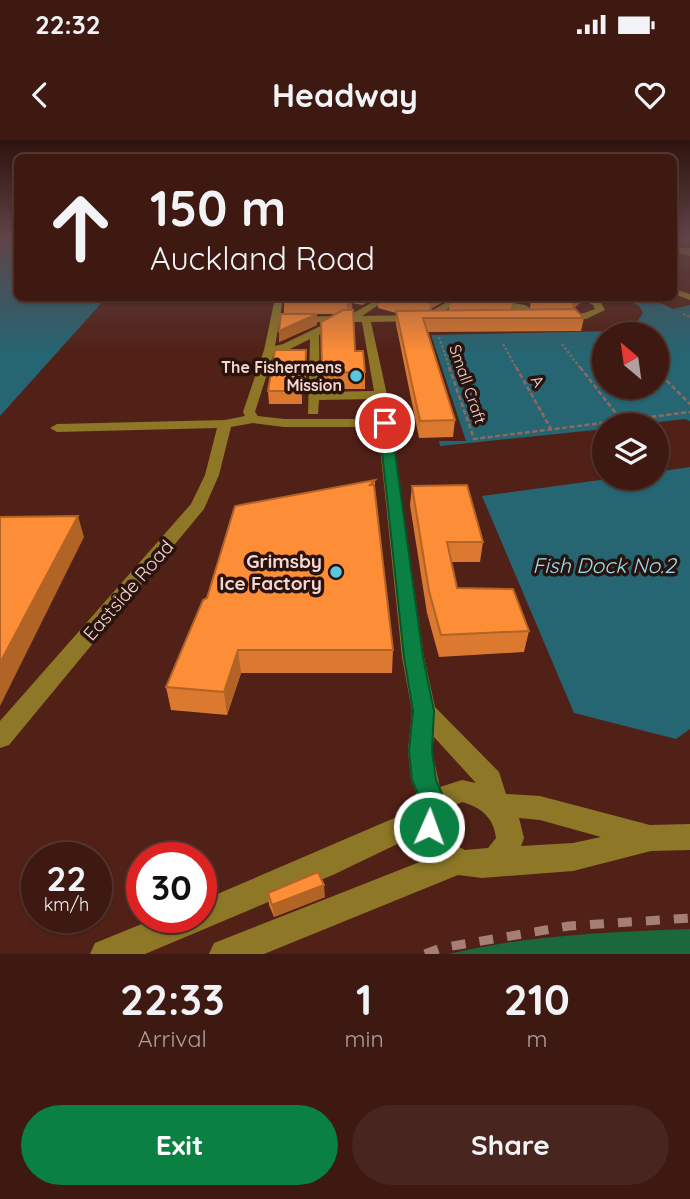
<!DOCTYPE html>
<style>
:root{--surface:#3d1911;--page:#48261f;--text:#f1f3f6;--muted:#ada09f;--line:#563831;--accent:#0b8043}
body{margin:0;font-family:Quicksand,sans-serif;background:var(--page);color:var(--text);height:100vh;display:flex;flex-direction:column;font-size:26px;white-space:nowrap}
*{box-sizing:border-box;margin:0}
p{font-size:23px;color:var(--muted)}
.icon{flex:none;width:38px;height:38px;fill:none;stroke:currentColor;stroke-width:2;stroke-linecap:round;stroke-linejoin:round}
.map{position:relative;height:814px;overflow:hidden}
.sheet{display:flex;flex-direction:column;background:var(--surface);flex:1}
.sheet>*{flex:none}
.top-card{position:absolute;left:14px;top:14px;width:663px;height:147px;border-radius:10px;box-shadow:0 2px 5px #0004,0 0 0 2px var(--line);background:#3d1911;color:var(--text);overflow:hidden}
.needle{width:46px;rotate:331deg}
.tools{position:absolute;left:592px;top:182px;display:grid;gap:14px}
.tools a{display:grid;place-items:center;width:77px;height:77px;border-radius:50%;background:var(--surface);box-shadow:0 2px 5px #0004,0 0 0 2px var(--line);font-size:35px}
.speed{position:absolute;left:21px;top:702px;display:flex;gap:14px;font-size:35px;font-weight:700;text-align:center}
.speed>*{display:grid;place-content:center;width:91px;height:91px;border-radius:50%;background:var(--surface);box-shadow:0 2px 5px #0004,0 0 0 2px var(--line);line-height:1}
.speed small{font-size:18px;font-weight:400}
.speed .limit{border:10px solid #d22;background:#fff;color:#111}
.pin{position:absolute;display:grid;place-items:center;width:60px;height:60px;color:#fff;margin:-30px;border:4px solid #fff;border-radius:50%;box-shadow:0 2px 7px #0007}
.me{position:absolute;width:77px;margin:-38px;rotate:2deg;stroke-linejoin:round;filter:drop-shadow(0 0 5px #0008)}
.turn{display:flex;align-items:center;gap:24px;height:147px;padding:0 21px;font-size:32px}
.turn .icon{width:91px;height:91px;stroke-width:2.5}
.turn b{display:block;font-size:49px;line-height:60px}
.eta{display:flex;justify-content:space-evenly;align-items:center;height:119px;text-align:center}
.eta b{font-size:42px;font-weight:800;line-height:49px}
.action{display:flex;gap:14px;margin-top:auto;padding:14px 21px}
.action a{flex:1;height:80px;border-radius:42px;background:var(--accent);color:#fff;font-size:28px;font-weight:800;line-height:80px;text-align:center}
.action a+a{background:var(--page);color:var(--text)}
.status{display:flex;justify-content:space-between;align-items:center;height:49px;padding:0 35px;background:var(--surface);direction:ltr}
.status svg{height:19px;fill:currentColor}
header{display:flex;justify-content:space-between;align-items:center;height:91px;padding:0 21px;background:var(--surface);font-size:32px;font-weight:800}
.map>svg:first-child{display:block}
.green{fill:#1a683b}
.water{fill:#266572;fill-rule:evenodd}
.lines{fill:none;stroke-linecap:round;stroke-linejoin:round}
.path-far1{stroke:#91685e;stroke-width:2;stroke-dasharray:2.5 2;stroke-linecap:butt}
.path{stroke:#91685e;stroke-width:2.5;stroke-dasharray:5 2.5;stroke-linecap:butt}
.minor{fill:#8e7827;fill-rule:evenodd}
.rail{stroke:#a57e75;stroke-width:9;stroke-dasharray:14 14;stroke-linecap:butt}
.wall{fill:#da792f}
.shaded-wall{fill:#b26326}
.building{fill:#fe8d37;stroke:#b26326;stroke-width:2}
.route{fill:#0b8043;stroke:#07532c;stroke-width:2}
.poi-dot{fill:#56c9e1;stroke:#29130e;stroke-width:2.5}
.labels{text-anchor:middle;stroke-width:7;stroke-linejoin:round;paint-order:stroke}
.far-poi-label{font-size:16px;font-weight:bold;fill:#f6d6ce;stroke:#29130e;text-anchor:end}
.far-street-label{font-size:16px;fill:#f6d6ce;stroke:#29130e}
.poi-label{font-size:19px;font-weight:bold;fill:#f6d6ce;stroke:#29130e;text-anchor:end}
.street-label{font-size:19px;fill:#f6d6ce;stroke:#29130e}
.water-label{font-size:21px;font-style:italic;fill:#95e0f2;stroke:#29130e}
</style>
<div class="status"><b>22:32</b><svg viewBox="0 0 49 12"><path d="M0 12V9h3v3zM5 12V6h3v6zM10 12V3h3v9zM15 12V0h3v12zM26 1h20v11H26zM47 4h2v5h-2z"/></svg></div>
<header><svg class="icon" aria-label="back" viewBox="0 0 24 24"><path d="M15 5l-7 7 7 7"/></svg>Headway<svg class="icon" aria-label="heart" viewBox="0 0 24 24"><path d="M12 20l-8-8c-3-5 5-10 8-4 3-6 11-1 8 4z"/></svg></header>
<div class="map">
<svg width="690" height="814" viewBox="0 0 690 814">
<rect width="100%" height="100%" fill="#512117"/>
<path class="green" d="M690,789V814H449C528,795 609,792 690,789Z"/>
<path class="water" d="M9,98H17L18,158H106L0,276V101Z
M623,158H650L673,169L690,165V281L685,279L633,285H604V289L440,306L439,301H466L431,195L617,191L635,185L643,173L639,166ZM656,194V247H604V194Z
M690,327V589L676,599L574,573L482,356L615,338H656V332Z"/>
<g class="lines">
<path class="path-far1" d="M683,174L690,177
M439,197L450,229
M503,204L517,229
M562,204L581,229"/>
<path class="path" d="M449,227L474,299L690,272
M516,227L551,289
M580,227L621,280
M656,230L690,264"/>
<path class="minor" d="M675,108H690V116L675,112Z
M674,149L690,154V160L674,154Z
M275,158H283L280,177L348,176L380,158H389L362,176L419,175L424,178L419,181L371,182L387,255L424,517L435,567L499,632L506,654L540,656L650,685L690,684V710L651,711L573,731L482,738L458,735L264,814H209L214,803L430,718L418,694L335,734L145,814H90L95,803L159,777H201V761L420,667L421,664L411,640L408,611L412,571L402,517L378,287H284L253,283L231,287L219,335L204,369L9,605L0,608V581L191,364L205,335L217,288L57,292L50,288L57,284L225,280L245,276L243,272L264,210ZM329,182L283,204L275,206L279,183ZM342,182H362L374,251L320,252L319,195ZM310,199L308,274H318L319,260L375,259L377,279H284L258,276L255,272L274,212L290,209ZM434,597L476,643L462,640L440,647L432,611ZM462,662C481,667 494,678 496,698L488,708L465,710C450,703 440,690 445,674L453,666ZM519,678L540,680L601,697L573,703L521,706L524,698Z
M454,158H463L441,173L439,180H433V170Z
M579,158H590L600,161L605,170L586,179L556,180V176L584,173L595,169L593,165Z
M490,159L525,165L530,168L525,171L487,164V160Z"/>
<path class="rail" d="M425,814L441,808L569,786L690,778"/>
</g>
<path class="wall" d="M284,158H376L362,165L352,163L355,211L365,232V249H323L321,182L337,174H317V185L279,202V191L284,174Z
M378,158H450L432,168L430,171L449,170L450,162L455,158H530L522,162L507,161L512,162L511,170L530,169L531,160L582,158L581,162L573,169L584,178L581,191L427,192L455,280L453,297L419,298L396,184V173L378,168Z
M306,210V254H302V264H269L268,251Z
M375,340V350L393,510L392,533H241L227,575L171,570L166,547Z
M412,346L483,402L480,422H451L457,448L529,491L524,512L439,517L427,473L410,365Z
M268,753L325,757L274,777L269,765Z"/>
<path class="shaded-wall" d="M362,158H376L362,165Z
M432,158H450L432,168L429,173L430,161Z
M523,158H530L522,162Z
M574,158H582L581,162L572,169Z
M352,159V171L347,173V161Z
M317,174V185L279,202V191Z
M78,376L84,397L0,566V523Z
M238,510L241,533L227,575L224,552Z
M324,745L325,757L274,777L272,765Z"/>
<path class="building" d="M284,158H352V159L347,161L283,162Z
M382,158H432L430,161H394Z
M455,158H488L512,162H450Z
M534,158H573L531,160Z
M575,169L584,178H423L455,280L420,281L396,171Z
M343,170H353L355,211H363L365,232L322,233L321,182Z
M281,174H317L279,191Z
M275,210H306L305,240L301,241V251H268Z
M375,340L370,345H374L393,510H238L224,552L166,547L203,460L207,458L235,366Z
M467,345L483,402H447L457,448L513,449L529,491L441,495L429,451L412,346Z
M78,376L0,523V377Z
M318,732L324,745L272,765L268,753Z"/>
<linearGradient id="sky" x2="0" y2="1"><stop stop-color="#2d120d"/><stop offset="0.46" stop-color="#5f4347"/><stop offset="1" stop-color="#5f4347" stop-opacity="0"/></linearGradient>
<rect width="690" height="212" fill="url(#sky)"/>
<path class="route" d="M385,279L391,283L423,517L434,571L432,611L436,640L447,665L438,695L429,698L420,695C415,683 417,676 423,665L412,640L409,611L413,571L404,517L379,283Z"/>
<g class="poi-dot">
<circle cx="356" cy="236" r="7"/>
<circle cx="336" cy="432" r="7"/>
</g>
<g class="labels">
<g class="far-poi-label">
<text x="342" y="233">The Fishermens<tspan x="342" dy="18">Mission</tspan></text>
</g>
<g class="far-street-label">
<text transform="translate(538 241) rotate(60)" y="6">A</text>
<text transform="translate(468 244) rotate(71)" y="6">Small Craft</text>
</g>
<g class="poi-label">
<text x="322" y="428">Grimsby<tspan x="322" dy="22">Ice Factory</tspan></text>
</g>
<g class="street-label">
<text transform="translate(128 450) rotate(-49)" y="7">Eastside Road</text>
</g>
<g class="water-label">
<text x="604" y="433">Fish Dock No.2</text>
</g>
</g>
</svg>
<div class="tools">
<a><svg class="needle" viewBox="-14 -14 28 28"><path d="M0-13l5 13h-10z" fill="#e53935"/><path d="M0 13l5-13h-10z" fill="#ada09f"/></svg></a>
<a><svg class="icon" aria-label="layers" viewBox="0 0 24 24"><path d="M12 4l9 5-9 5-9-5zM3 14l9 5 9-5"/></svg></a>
</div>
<div class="speed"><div>22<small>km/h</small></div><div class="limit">30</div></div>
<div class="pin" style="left:385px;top:283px;background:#d93025"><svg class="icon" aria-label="arrive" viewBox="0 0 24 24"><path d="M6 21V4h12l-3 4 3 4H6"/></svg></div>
<svg class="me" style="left:429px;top:687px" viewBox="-20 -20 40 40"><circle r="17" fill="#0b8043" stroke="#fff" stroke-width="3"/><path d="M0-11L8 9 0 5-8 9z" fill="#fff"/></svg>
<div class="top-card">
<div class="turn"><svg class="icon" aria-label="ahead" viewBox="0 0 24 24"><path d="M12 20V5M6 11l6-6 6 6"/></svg><div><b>150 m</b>Auckland Road</div></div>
</div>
</div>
<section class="sheet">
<div class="eta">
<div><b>22:33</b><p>Arrival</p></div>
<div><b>1</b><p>min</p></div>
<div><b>210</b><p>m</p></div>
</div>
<div class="action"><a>Exit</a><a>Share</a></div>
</section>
